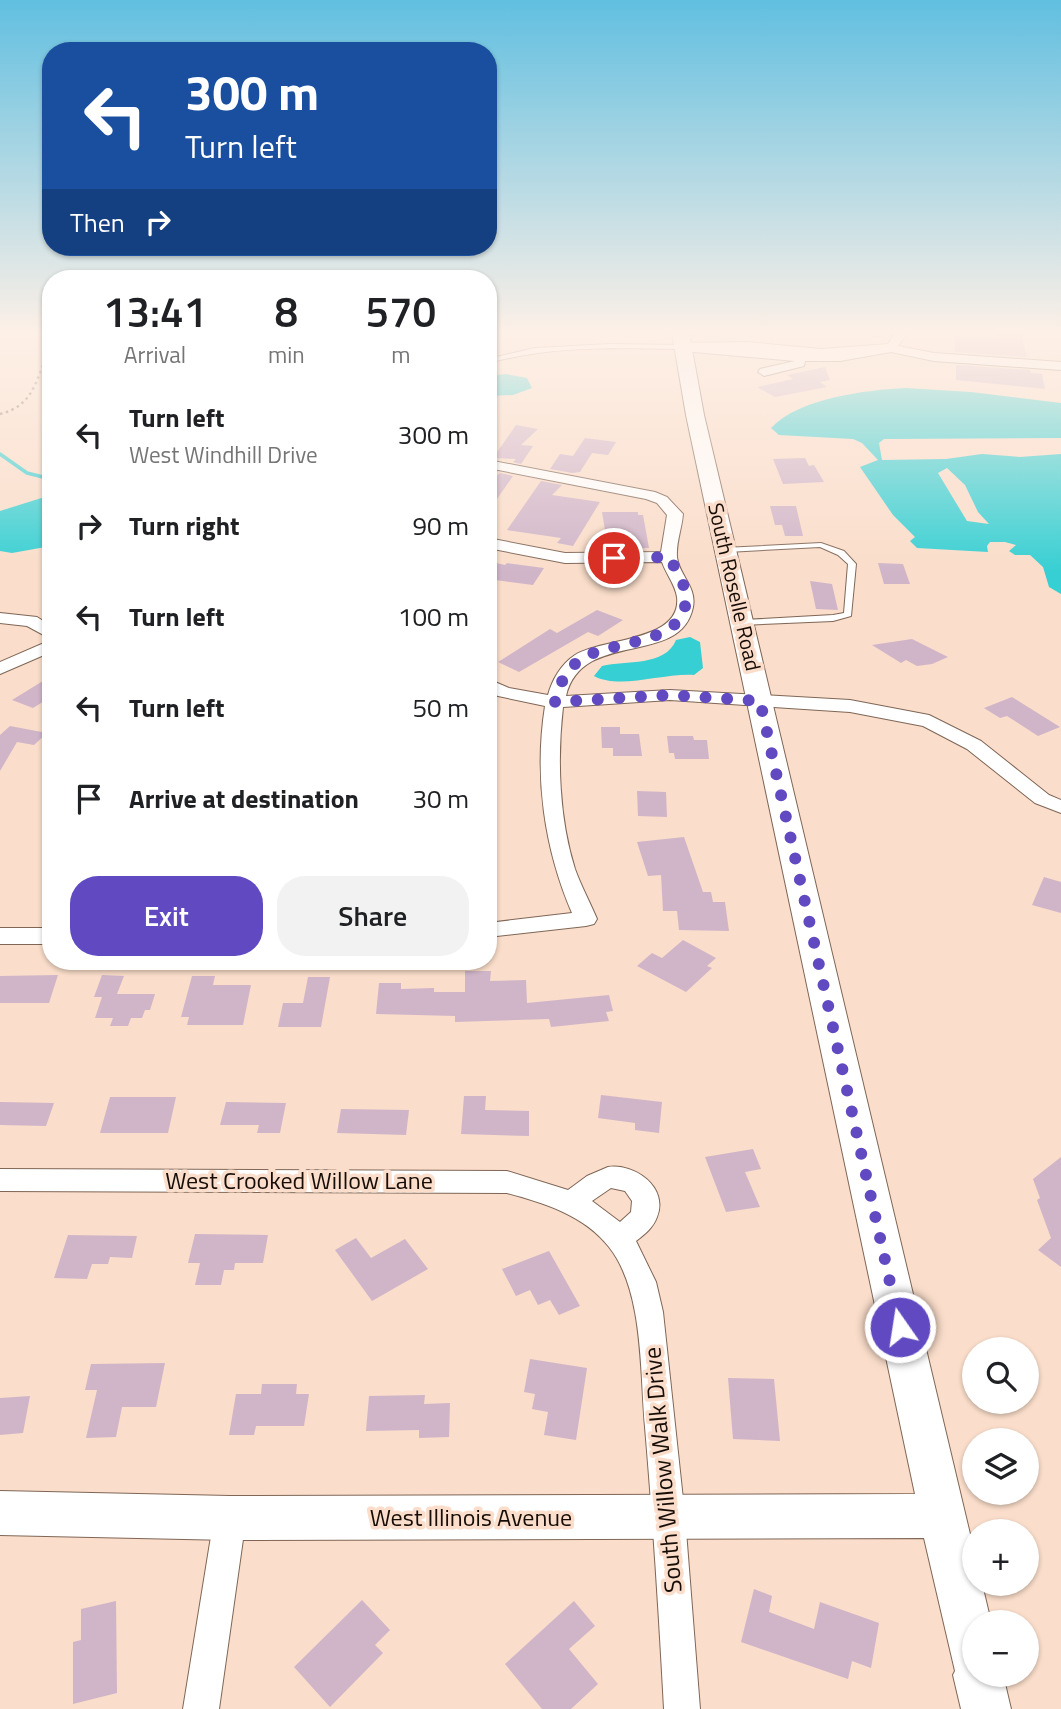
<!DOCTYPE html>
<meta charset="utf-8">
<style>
:root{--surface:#fff;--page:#f2f2f2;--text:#202124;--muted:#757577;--accent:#6149c2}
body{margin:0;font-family:"Titillium Web",sans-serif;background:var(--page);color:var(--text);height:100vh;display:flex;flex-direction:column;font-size:26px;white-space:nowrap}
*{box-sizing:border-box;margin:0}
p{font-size:23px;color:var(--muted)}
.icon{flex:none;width:38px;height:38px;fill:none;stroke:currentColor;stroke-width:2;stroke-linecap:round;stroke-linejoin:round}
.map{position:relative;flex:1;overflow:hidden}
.sheet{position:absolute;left:42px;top:270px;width:455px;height:700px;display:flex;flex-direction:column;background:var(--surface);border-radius:28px;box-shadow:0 2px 5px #0004}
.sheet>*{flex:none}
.guide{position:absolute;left:42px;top:42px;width:455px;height:214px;border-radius:28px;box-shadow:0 2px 5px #0004;background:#1a4fa0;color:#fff;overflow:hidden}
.fabs{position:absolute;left:962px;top:1337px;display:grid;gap:14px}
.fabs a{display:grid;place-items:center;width:77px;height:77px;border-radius:50%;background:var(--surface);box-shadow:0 2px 5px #0004;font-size:35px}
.pin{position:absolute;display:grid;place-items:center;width:60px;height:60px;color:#fff;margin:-30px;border:4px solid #fff;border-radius:50%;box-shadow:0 2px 7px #0007}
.me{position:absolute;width:77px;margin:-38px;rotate:347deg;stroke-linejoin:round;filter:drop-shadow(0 0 5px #0008)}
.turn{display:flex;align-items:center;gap:24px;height:147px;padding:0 28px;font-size:32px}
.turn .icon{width:91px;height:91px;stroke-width:2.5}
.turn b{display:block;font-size:49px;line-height:60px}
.then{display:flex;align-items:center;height:66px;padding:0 28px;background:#0003;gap:14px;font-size:26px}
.eta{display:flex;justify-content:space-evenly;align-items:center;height:119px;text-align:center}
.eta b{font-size:42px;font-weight:600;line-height:49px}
.primary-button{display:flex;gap:14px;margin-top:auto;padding:14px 28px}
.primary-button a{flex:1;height:80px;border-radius:28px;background:var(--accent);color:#fff;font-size:28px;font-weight:600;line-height:80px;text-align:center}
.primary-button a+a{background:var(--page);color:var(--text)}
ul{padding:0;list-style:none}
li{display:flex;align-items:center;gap:21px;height:91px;padding:0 28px}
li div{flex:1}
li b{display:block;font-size:26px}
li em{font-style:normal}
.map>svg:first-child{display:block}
.water{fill:#36cfd3;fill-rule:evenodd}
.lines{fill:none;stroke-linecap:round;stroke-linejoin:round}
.stream{stroke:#36cfd3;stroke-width:3.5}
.building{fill:#d0b5c9}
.lane-casing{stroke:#7f6656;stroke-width:2}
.street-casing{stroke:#7f6656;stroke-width:2}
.secondary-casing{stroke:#7f6656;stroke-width:2}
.path{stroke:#907b6f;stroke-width:2.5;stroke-dasharray:2.5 3.5;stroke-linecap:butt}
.lane{fill:#fff;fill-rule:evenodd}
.street{fill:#fff;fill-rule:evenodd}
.secondary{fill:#fff;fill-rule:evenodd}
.route{stroke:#6149c2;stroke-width:12;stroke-dasharray:0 21.6}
.labels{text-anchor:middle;stroke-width:7;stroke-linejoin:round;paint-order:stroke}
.street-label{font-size:21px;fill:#170d07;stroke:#faddca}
.near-street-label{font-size:24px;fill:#170d07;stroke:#faddca}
</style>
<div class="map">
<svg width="1061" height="1709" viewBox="0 0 1061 1709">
<rect width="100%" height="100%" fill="#faddca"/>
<path class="water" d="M506,374L527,378L532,388L513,395L488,396V376Z
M906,388L971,392L1061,403V438L884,439L879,443L882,460L946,459L982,454L1020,457L1061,454V594L1049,587L1043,567L1030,555H1015L1009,551L1016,545L1005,542H990L987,546L988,552L917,548L910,541L915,537L893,515L860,467L878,460L862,443L853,439L779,435L771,428C799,398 866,390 906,388ZM947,468L965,485L978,512L989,524L967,521L938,473Z
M51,495V523L43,527L51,540V546L12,553L0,551V511Z
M690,637L700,642L703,668L694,675C662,673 620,690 594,676L602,666C626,660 665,667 676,640Z"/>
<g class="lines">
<path class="stream" d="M0,454L27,473L51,479"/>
</g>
<path class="building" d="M1021,333L1027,357L955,352V336L998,337L997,334Z
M956,365L1030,370L1031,373L1042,374L1045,389L956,380Z
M825,367L830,380L820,382L827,387L775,397L757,387L793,379L787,375Z
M516,425L538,429L521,445L533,446L521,464L513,462L516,459L493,458Z
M585,438L616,442L608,455L592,453L580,472L572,473L550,469L560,454L573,456Z
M805,458L809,466L814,465L824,482L783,484L773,459Z
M500,473L513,476L488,512V484Z
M541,481L562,485L552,495L600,502L573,546L557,543L561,538L507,530Z
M770,506H796L803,536H785L782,525H775Z
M602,512H638V515H643L649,548H608Z
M488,561L505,565L507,563L544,568L533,585L488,579Z
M878,563L903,564L910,584H884Z
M810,581L832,584L838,610L816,609Z
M597,610L623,620L598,636L588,632L519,672L498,662L550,629L557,633Z
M912,639L948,657L932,664L917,666L906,660L901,663L872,645Z
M51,676V697L33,708L12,700Z
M1012,697L1060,727L1038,736L1007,716L1000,718L984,708Z
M10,726L47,733L34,745L17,742L0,771V735Z
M601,727H620V734H639L642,756H613V748H602Z
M667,736H693L694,740H707L709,759H675L674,753H669Z
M637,791L666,792L667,817L638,816Z
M684,837L703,892H711L713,902H725L729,931L679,930L677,911H663L661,875L648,876L637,842Z
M1044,877L1061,882V913L1032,905Z
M683,940L716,958L707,966L712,968L686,992L637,966L652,953L662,958Z
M465,971H491L490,981L526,980L527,1003L609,995L613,1011L606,1012L609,1021L551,1027L549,1019L455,1022V1016L376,1014L379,983H401V989L434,988V992H465Z
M58,975L49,1003H0V976Z
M102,975L124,976L117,994H155L150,1010H145L142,1018H131L128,1026H110L113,1018H95L102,997H94Z
M192,976H215L213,985H251L243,1025H187L189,1017H181Z
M308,977H330L321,1027H278L283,1003H303Z
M601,1095L662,1102L659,1133L635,1130V1123L598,1118Z
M464,1096H486L485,1110L529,1111V1136L461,1134Z
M110,1097H176L168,1133H100Z
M0,1102L54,1103L46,1126L0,1125Z
M226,1102L286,1103L280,1133H257L259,1125H220Z
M341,1109L409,1110L406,1135L337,1133Z
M753,1149L761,1169L745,1172L760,1207L726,1212L705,1157Z
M1061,1157V1267L1038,1250L1051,1238L1037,1200L1040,1198L1033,1179Z
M195,1234L268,1235L263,1263H235L234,1270H224L221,1285H195L200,1263H188Z
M68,1235L137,1236L132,1258L110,1257L108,1264H92L87,1279L54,1278Z
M356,1238L371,1258L405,1239L428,1269L372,1301L335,1250Z
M549,1251L580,1306L559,1315L550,1300L538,1305L530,1290L516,1296L502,1269Z
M530,1359L587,1368L576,1440L544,1435L548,1412L532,1409L535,1394L524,1392Z
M165,1363L156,1407H122L116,1437L86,1438L97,1390H85L91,1364Z
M728,1378L774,1379L780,1441L733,1439Z
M262,1384H297L296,1394H309L304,1426H256L254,1435H229L236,1394H261Z
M425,1395L424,1404L450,1403L449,1437L419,1438V1430L366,1431L369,1396Z
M30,1396L23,1433L0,1435V1398Z
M754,1589L772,1596L769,1612L814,1629L820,1602L879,1623L871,1668L852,1661L848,1679L741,1642Z
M362,1600L390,1630L375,1645L383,1653L330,1707L294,1667Z
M116,1601L117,1693L73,1704V1642L81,1640V1609Z
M574,1601L595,1626L569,1649L598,1684L571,1709H542L505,1664Z"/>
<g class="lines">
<defs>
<path id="lane" d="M609,344L682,345L685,347L682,349C613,348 556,345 488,363V359L535,348Z
M821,543L844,551L856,564L851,616L833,621L741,625V621L744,620L833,615L844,613L848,564L838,555L820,547L727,552L723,550L724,548Z"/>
<path id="street" d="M895,333H907L898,346L934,353L1061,362V370L934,361L891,352L840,361H805L804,366L764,376L758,372L760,369L795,361L682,351L676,347L682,343L747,342L821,349L888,344Z
M488,460L655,492L667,497L683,514C682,528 676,542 677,557C679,575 697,587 693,607C681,668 582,628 566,696L670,690L850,700L929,715L981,741L1049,795L1061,800V813L1035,803L967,749L923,726L850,712L670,700L563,707C557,759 559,818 575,869C581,886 590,902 597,919L594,924L586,926L488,937V923L572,913C544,848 534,776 545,706L498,696L488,691V679L509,688L548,695C552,680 561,664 575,655C601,638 682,642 677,597C675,584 666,574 662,562L565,563L488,548V538L565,553L661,552L667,515L657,503L646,499L488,468Z
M0,613L37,617L51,626V639L27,626L0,623Z
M51,640V652L0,674V662Z
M0,928H51V944H0Z
M608,1167C634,1163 669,1187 657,1217C653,1228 645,1234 636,1241L656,1282L663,1312L685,1518L700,1709H664C659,1615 653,1521 645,1427C640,1373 644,1291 609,1247C584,1215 544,1203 507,1193L0,1191V1169L507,1171L568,1190L587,1176ZM611,1188L625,1191L632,1201L631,1212L620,1222L592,1201Z
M230,1502L241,1507L246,1518L219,1709H183L214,1518L219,1507Z"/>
<path id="secondary" d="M672,333H689L704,415L975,1555V1584H982L991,1622H975V1675H1003L1011,1709H961L953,1675L955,1671L924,1538L230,1540L0,1535V1491L230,1496L915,1494L686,415Z"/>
</defs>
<use href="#lane" class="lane-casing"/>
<use href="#street" class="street-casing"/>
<use href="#secondary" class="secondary-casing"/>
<path class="path" d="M0,414C37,405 36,375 51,346"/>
<use href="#lane" class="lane"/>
<use href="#street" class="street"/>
<use href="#secondary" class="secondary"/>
</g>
<linearGradient id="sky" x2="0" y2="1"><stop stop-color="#61bfe0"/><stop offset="0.58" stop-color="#fdf0e7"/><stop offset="1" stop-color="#fdf0e7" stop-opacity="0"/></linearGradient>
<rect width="1061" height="573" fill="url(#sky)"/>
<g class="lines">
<path class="route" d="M614,558L669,557C674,567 683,580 685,591C694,646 613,639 583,658C567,668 559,684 555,702L670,695L760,701L900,1327"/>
</g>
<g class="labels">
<g class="street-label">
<text transform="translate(734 587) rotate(77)" y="7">South Roselle Road</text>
</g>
<g class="near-street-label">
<text x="299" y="1189">West Crooked Willow Lane</text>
<text transform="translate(663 1470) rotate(-95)" y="8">South Willow Walk Drive</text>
<text x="471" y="1526">West Illinois Avenue</text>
</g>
</g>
</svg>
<div class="fabs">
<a><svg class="icon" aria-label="search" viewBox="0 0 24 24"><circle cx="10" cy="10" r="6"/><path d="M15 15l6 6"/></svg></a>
<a><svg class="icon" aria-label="layers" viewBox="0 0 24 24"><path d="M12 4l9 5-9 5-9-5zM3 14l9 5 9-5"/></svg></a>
<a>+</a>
<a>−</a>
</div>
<div class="pin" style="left:614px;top:558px;background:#d93025"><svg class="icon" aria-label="arrive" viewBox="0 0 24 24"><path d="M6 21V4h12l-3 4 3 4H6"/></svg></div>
<svg class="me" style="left:900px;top:1327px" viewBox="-20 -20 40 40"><circle r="17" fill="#6149c2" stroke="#fff" stroke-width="3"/><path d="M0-11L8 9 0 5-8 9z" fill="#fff"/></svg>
<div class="guide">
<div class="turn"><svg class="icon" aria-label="left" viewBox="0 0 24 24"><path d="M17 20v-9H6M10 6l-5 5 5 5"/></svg><div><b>300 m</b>Turn left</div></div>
<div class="then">Then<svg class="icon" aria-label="right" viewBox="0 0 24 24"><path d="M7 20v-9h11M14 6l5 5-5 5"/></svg></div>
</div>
<section class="sheet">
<div class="eta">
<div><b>13:41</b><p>Arrival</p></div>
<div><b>8</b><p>min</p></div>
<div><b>570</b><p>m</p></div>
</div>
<ul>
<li><svg class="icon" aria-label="left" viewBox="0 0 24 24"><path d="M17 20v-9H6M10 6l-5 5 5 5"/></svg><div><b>Turn left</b><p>West Windhill Drive</p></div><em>300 m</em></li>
<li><svg class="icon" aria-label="right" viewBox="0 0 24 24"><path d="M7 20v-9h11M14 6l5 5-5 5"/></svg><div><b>Turn right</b></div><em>90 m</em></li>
<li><svg class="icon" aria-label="left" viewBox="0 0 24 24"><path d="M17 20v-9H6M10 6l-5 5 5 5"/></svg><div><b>Turn left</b></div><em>100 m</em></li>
<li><svg class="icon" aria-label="left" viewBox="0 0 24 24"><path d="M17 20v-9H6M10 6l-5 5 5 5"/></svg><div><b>Turn left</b></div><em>50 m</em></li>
<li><svg class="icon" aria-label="arrive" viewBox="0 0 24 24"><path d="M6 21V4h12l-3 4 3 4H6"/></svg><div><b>Arrive at destination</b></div><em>30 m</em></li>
</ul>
<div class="primary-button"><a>Exit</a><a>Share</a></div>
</section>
</div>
